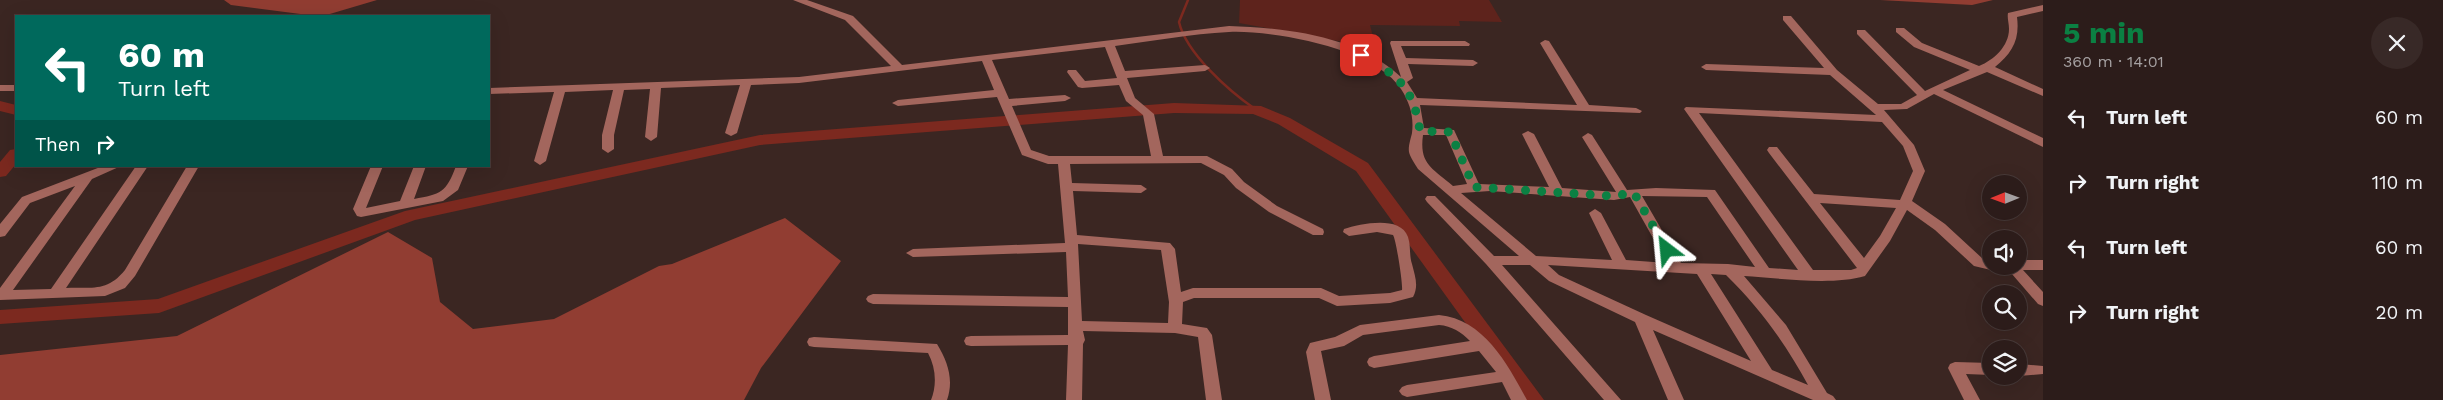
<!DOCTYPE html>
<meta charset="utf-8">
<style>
:root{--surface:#2c1c1a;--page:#382927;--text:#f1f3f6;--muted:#a6a1a2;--line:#483a39;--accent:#0b8043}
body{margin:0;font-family:"Work Sans",sans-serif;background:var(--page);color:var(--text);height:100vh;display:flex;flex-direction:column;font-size:19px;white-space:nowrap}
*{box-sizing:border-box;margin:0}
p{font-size:16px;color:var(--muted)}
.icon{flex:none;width:28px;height:28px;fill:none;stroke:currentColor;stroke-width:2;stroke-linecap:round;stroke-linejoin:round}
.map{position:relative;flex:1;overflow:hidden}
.side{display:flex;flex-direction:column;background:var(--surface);width:400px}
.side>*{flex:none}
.banner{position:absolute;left:15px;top:15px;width:475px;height:152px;border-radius:0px;box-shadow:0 5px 20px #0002,0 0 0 1px var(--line);background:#00695c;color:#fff;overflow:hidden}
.needle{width:32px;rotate:269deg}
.controls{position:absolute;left:1982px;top:175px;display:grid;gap:10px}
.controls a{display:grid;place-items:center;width:45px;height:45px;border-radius:50%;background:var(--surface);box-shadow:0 5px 20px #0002,0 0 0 1px var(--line);font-size:25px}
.pin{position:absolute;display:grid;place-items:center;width:42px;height:42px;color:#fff;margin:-21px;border-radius:10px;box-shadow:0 2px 8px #0006}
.me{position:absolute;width:55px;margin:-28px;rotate:331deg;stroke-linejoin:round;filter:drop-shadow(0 0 4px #0008)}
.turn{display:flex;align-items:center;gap:18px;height:105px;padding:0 20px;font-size:22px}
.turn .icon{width:65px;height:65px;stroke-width:2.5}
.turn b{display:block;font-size:35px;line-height:42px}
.then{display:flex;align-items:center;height:48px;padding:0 20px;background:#0003;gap:10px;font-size:19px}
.round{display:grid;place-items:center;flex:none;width:52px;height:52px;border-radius:26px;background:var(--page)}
.head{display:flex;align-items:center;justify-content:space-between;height:85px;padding:0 20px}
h1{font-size:30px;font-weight:700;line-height:38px;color:var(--accent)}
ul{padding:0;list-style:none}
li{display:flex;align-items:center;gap:15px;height:65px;padding:0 20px}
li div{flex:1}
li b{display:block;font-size:19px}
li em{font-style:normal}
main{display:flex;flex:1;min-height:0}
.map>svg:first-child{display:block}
.green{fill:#5e231c}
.forest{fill:#913d32}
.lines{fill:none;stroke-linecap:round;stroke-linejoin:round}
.stream{stroke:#7c291f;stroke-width:2.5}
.river{fill:#7c291f;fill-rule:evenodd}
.minor{fill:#a3665d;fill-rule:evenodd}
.route{stroke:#0b8043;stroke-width:9;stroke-dasharray:0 16.2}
</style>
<main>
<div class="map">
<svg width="2043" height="400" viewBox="0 0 2043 400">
<rect width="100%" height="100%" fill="#3b2622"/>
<path class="green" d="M1240,0H1489L1502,22L1459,21L1460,26L1370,25L1376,48L1239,23Z"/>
<path class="forest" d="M224,0H377L323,16H316L231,5Z
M1880,0H1993L1972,5Z
M785,218L841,261L761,368L744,400H0V355L177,336L388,232L432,258L440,302L473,329L554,319L659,266L672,264Z"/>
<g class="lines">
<path class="stream" d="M1188,0L1179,22C1186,53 1229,91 1255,109"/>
<path class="river" d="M0,101L16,105V115L0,111Z
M1174,103L1261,106L1290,118L1368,163L1544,400H1521L1356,171L1278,124L1253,114L1174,113L760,145L415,220L159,313L0,324V310L158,299L405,211L760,135Z
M16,149V164L6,176L0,177V162L10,150Z"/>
<path class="minor" d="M793,0H807L853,16L902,65L1229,26C1287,28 1357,36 1401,77L1390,43L1391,41H1465L1470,44L1469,46H1401L1406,58L1473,60L1478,63L1473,66L1408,64L1413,78L1407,82L1417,98L1577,105L1540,43L1545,40L1549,41L1589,105L1636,108L1642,111L1640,113L1420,105L1424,128L1454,130L1479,184L1549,187L1522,134L1528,131L1534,134L1562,188L1616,192L1582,137L1588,133L1592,135L1627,190L1656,188L1715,190L1769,268L1798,270L1684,109L1686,107L1876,115L1830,75L1706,70L1701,67L1706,64L1824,68L1783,20V16H1791L1837,70L1878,104H1901L1917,95L1857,34V30H1865L1925,91L1970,70L1914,47L1896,32V28H1904L1922,43L1979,66C1994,60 2009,46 2009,29C2009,23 2007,18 2008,13L2043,5V11L2017,17C2020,40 2012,53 1995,67L2043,89V96L1987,72L1943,90L2043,138V147L1934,94L1907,109L1884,110L1914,145L1925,171L1912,201L1945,224L1983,259L1991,260V266H1997L1996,268L1991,270L1974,266L1935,230L1907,210L1890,241L1865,276C1831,286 1779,278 1744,276L1786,325L1827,393L1833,396L1836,400H1813L1653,330L1684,400H1668L1635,322L1549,281L1530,265H1502L1621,400H1604L1486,264L1427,202L1425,199L1427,196H1435L1494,256H1519L1418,169C1415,164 1410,157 1409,152C1408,146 1411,138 1412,133C1414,117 1410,103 1401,89C1375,48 1274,30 1229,32C1191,34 1152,41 1115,46L1125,71L1205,65L1210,68L1205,71L1127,78L1135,98L1154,114L1163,156H1207L1232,169L1244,182L1277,206L1323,229L1324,232L1323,235H1313L1269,212L1236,188L1224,175L1201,163L1070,164L1072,183L1141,185L1147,189L1141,193L1073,191L1077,235L1170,243L1175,249L1181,292L1193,288H1321L1339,296L1390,293L1402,290C1403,284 1396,239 1393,235L1377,232L1349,236L1343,232L1344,229C1361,224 1400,215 1408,237C1411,246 1409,255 1412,264C1415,276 1419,286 1413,297L1390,303L1337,306L1319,298H1194L1183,302L1182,324L1207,328L1212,335L1222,400H1206L1198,337L1175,333L1083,331L1085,340L1083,344L1082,400H1066L1068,345L971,346L966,345L964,341L966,337L971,336L1068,335V307L873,304L868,302L866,299L868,296L873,294L1068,297L1066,252L913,257L906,253L913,249L1065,243L1058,164H1048L1022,155L997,97L898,106L892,103L898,100L994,90L982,61L799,83L751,85L737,133L731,136L725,133L740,85L661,88L657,137L651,141L645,137L650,89L624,90L614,135V149L608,153L602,149V135L613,90L565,92L546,161L540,165L534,161L554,92L489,94V88L799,77L891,66L845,20ZM1105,47L1117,78L1085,81L1076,70H1068L1067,72L1078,87L1082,88L1119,85L1126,101L1143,115L1151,156H1049L1031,150L1012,106L1065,101L1071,98L1065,95L1009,99L992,60ZM1699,113L1882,122L1903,146L1913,171L1900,200L1814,194L1777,147H1769L1767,150L1769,153L1857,268L1851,270H1813ZM1423,135H1446L1467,184L1453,186C1432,168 1419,164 1423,135ZM1490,191L1614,200L1630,197L1667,263L1626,260L1601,213L1595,209L1589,213L1612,260L1536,256L1461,193ZM1642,196L1707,197L1755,267L1728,264L1681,263ZM1820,203L1896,208L1880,236L1864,258ZM1078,244L1161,250L1169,302L1168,323L1082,321ZM1548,265L1697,274L1751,361L1646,315L1559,275ZM1711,274L1726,275C1759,307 1786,344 1808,385L1772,370Z
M0,85H16V91H0Z
M103,166H121L92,179L13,290L51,289L136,166H148L66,288C93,287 107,292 125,270L187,166H199L135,276L125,288L105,296L0,300V288L75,186L30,203L5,236L0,237V224L22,197Z
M371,166H383L366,208L400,201L414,166H426L414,199C441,194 446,193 456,166H468L458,190L443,201L361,217L357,216L353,209Z
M2019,260H2043V270H2023L2043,292V306L2038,304L2005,266H2019Z
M1439,315C1484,319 1508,365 1527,400H1511L1502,382L1407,397L1402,395L1399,391L1402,387L1407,385L1496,372L1479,351L1374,368L1369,366L1367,362L1369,358L1374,356L1470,341C1461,332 1452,326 1439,325L1363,335L1344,346L1321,351L1331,400H1315L1306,352L1310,343L1335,337L1360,325Z
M814,337L937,344C948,362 954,380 947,400H931C937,385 936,368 928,353L814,347L809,346L807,342L809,338Z
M1955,362L1991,363V375L1966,374L1980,400H1964L1948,368L1950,364Z
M2019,364L2043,366V374L2019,376Z"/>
</g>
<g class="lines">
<path class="route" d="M1361,55C1399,76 1413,87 1420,131L1450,132L1474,187L1612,196L1634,193L1667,250"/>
</g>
</svg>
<div class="controls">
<a><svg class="needle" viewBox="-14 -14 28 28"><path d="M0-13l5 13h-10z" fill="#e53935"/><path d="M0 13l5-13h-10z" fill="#a6a1a2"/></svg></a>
<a><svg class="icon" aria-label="sound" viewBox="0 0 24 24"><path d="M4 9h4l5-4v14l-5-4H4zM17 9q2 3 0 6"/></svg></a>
<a><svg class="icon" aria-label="search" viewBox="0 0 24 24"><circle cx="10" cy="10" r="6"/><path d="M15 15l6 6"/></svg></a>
<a><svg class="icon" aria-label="layers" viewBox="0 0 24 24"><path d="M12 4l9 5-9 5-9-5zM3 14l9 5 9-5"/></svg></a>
</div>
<div class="pin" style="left:1361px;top:55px;background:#d93025"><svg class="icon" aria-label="arrive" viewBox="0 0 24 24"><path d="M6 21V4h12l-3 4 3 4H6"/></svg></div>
<svg class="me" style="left:1667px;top:250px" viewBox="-20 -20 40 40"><path d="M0-17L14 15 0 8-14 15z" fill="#0b8043" stroke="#fff" stroke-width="4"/></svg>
<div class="banner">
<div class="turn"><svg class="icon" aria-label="left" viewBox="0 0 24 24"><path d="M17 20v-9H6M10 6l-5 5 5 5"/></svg><div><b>60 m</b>Turn left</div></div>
<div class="then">Then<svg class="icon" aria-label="right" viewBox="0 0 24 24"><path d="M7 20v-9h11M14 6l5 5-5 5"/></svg></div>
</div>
</div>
<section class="side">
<div class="head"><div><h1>5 min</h1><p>360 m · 14:01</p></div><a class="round"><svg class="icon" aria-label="close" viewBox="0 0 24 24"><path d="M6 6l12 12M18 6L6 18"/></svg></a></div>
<ul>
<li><svg class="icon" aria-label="left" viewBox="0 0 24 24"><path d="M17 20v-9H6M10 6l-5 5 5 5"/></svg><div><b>Turn left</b></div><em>60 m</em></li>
<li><svg class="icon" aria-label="right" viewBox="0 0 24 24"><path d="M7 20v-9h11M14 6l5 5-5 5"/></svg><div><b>Turn right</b></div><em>110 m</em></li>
<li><svg class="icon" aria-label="left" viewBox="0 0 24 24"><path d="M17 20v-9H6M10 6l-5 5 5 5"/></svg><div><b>Turn left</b></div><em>60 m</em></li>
<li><svg class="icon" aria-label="right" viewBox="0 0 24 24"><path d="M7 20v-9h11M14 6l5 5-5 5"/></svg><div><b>Turn right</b></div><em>20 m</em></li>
</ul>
</section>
</main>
